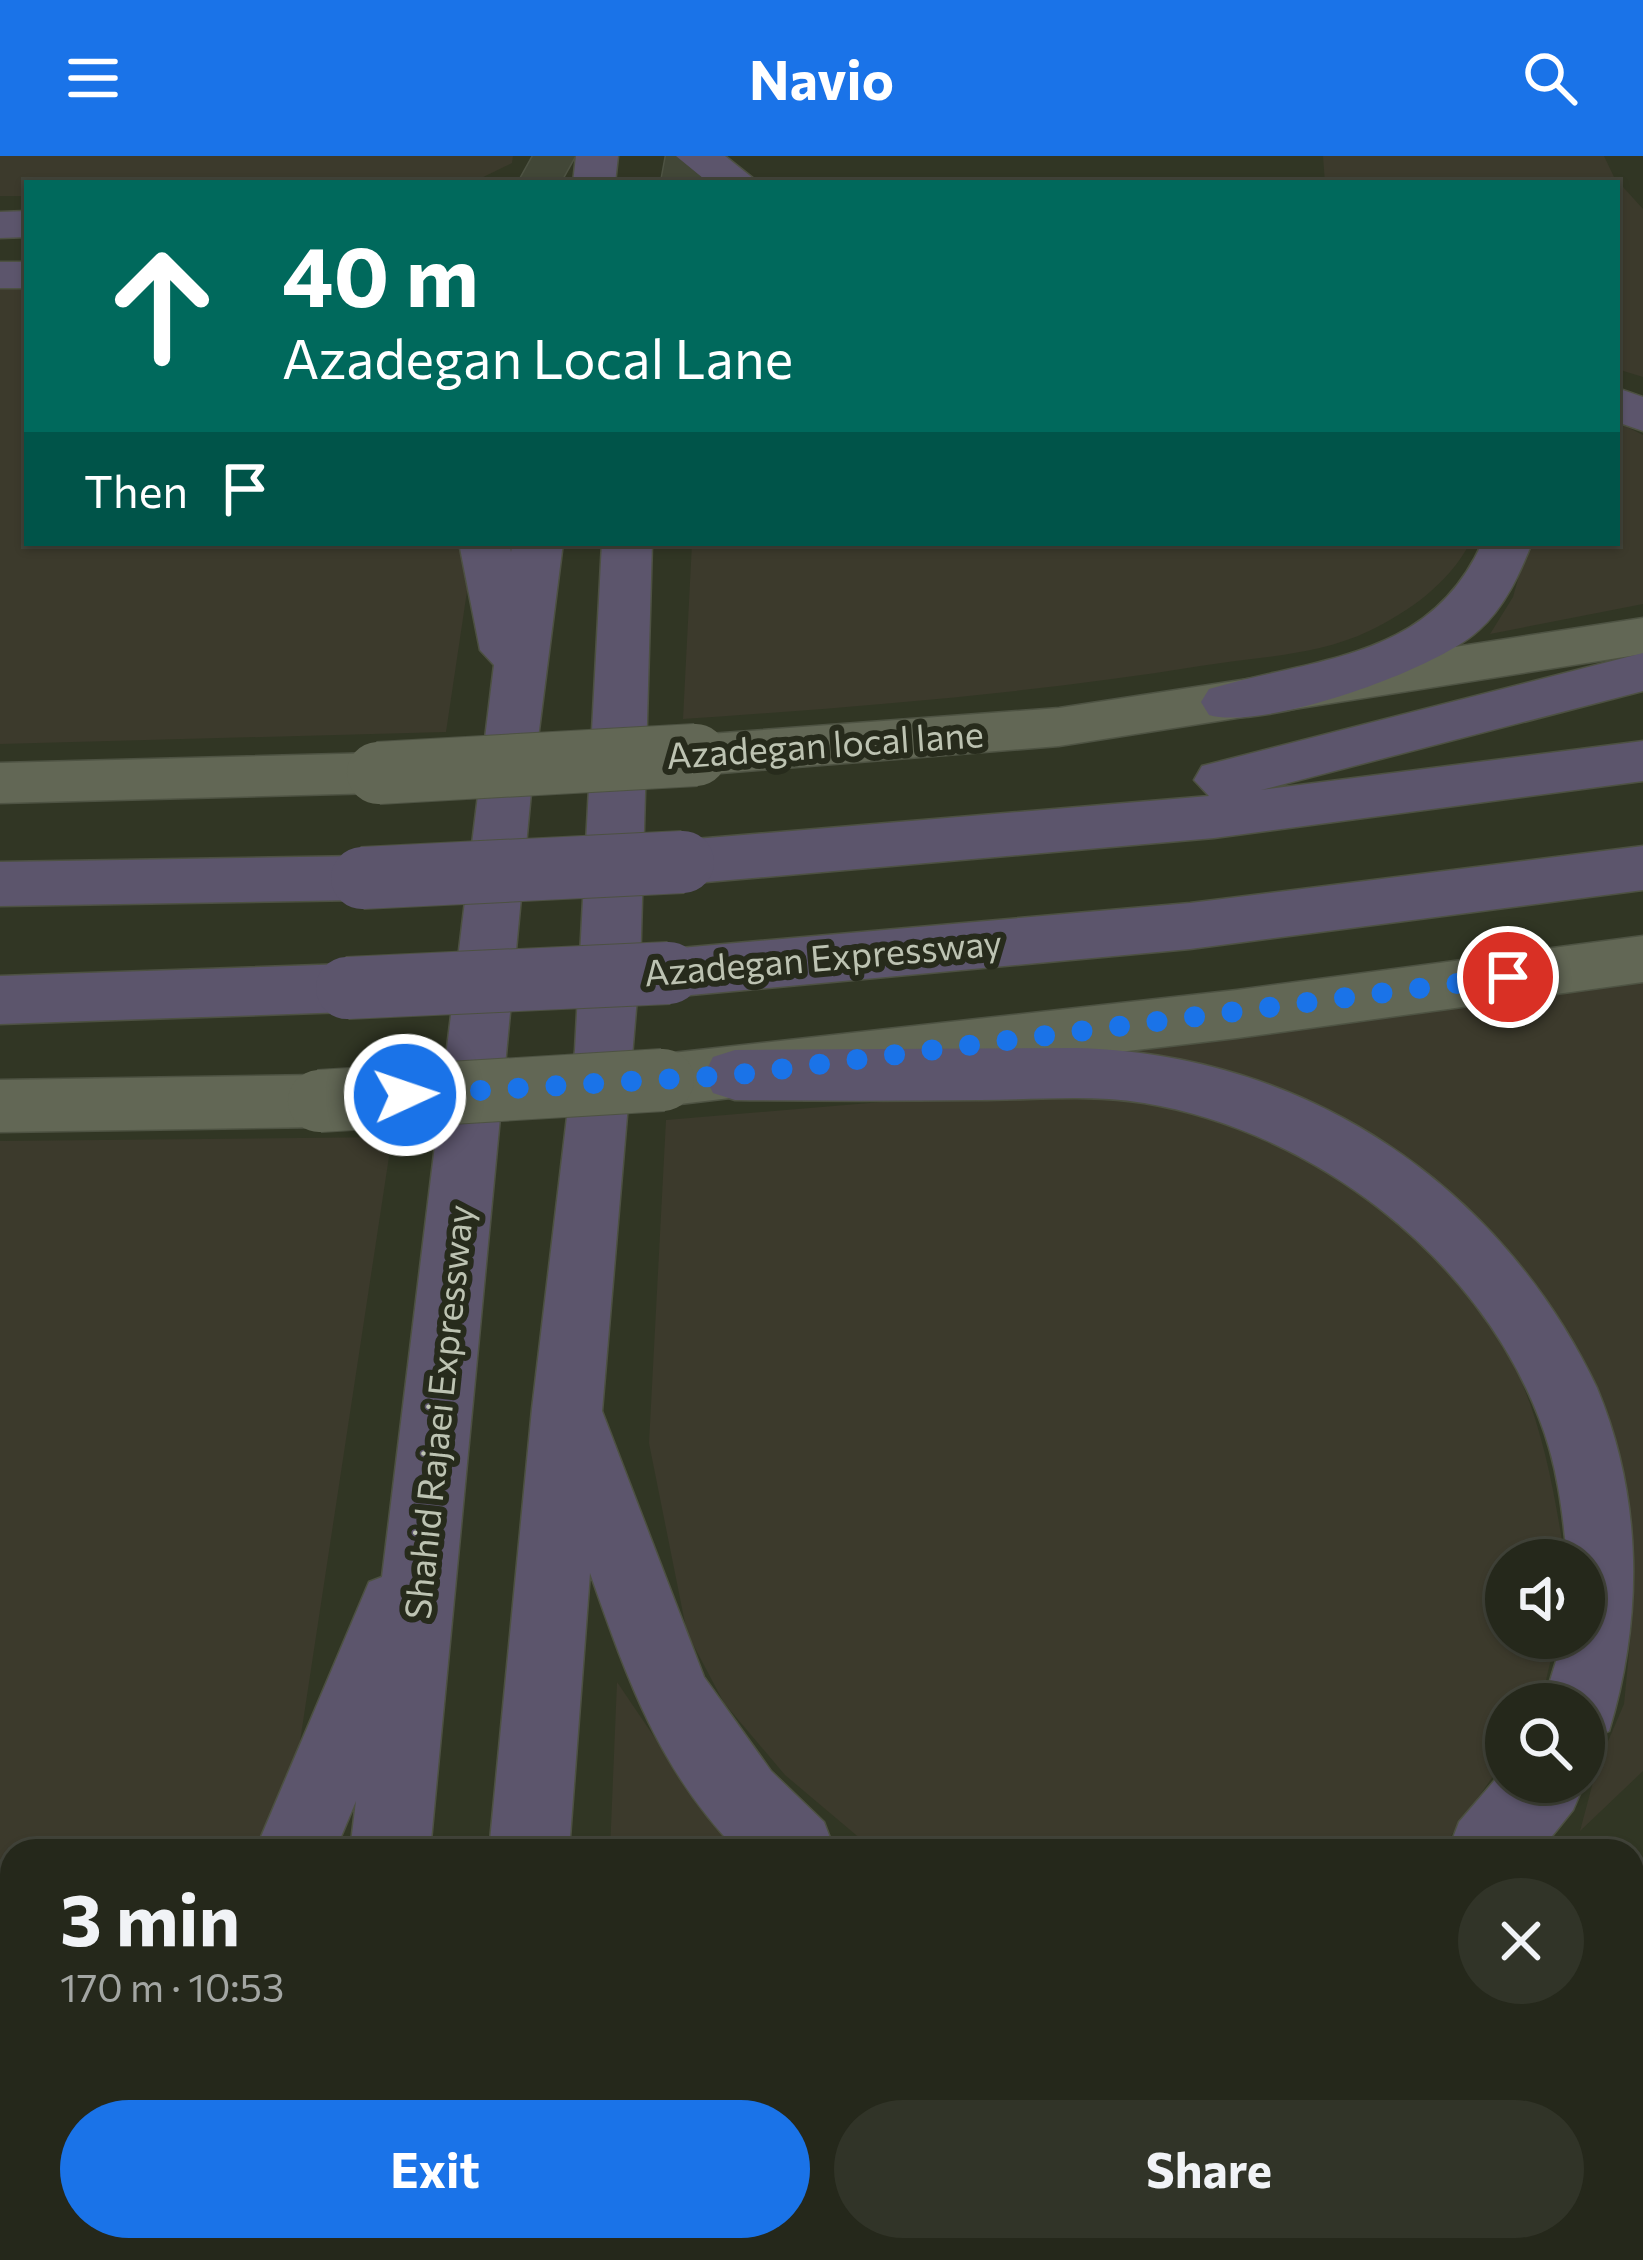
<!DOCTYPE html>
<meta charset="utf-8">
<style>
:root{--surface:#25281b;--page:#313428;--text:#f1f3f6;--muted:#a3a6a3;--line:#42443a;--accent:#1a73e8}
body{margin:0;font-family:Commissioner,sans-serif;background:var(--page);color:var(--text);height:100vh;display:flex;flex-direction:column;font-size:45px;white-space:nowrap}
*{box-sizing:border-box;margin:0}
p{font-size:39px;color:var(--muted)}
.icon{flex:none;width:66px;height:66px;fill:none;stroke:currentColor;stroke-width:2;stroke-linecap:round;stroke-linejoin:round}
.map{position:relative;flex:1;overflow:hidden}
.panel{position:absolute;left:0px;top:1683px;width:1644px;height:423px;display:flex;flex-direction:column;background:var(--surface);border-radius:36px 36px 0 0;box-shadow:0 3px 9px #0004,0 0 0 3px var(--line)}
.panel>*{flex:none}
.hud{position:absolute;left:24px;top:24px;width:1596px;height:366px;border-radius:0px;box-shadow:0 3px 9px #0004,0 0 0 3px var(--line);background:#00695c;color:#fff;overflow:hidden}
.fabs{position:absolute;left:1485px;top:1383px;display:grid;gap:24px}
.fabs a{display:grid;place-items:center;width:120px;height:120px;border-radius:50%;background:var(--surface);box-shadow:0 3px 9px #0004,0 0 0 3px var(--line);font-size:60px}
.pin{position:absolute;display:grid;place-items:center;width:102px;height:102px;color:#fff;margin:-51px;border:6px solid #fff;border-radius:50%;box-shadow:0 3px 12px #0007}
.me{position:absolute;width:132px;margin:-66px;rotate:87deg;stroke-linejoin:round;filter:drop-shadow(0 0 9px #0008)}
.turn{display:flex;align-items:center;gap:42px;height:252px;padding:0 60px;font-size:54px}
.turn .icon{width:156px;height:156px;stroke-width:2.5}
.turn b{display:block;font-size:84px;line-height:102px}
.then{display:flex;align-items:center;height:114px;padding:0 60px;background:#0003;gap:24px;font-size:45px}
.round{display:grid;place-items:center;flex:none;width:126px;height:126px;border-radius:63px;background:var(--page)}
.head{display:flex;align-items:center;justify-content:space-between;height:204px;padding:0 60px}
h1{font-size:72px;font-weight:700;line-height:90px}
.primary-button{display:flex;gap:24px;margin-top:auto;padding:24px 60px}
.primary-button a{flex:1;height:138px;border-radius:72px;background:var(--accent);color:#fff;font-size:48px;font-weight:700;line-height:138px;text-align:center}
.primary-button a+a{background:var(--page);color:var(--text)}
header{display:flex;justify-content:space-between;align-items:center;height:156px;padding:0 60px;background:var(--accent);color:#fff;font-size:54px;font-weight:700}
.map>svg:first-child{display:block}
.green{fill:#3c3a2c}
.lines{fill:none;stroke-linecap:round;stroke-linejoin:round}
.minor-casing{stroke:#4e5343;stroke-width:3}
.major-casing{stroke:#4e5343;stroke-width:3}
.highway-casing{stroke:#4d5142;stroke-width:3}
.minor{fill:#424737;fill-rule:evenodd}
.major{fill:#626755;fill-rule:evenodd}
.highway{fill:#5c556c;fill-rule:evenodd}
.major-bridge-casing{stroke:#4e5343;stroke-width:64;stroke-linecap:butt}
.highway-bridge-casing{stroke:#4d5142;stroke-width:64;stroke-linecap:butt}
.major-bridge{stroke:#626755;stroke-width:62}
.highway-bridge{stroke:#5c556c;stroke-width:62}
.route{stroke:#1a73e8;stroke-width:21;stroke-dasharray:0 37.8}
.labels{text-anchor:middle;stroke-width:12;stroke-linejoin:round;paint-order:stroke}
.street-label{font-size:36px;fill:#bdc3b2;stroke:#272b1c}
</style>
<header><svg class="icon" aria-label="menu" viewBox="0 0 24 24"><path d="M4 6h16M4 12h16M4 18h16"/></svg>Navio<svg class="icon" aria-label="search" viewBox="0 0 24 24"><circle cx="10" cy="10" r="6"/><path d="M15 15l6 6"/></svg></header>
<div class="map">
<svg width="1643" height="2104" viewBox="0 0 1643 2104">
<rect width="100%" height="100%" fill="#313624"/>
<path class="green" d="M0,0H513L512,7L471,27H27V40H0Z
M1323,0H1604L1614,21L1643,53V221L1617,213V27H1325Z
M0,127L27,129V387H459L469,422L446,576L0,588Z
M1617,266L1643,279V448L1490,478L1513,441L1528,387H1617Z
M692,387H1470C1448,428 1410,455 1369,475C1317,500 1255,501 1200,510C1028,538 856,551 683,563Z
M1643,824V1615L1580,1675L1597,1611L1624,1548L1633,1456L1626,1337L1591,1229L1321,957L948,908Z
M1001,936C1045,938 1094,935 1138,941C1291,965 1446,1070 1514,1209C1543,1269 1555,1339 1565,1404H1506V1482H1556L1542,1541L1538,1548H1506V1602L1451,1680L1430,1695H875L785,1619L724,1547L687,1477L649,1287L666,964Z
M392,981L294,1625L269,1695H12V2059L0,2071V985Z
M617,1526L701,1650L743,1695H610Z
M1643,1813V2104H713L719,2094H1632V1821Z"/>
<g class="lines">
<defs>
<path id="minor" d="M533,0H575L560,27H518Z
M666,0H708L703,27H661Z"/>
<path id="major" d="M1643,462V498L1059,590L696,619L676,613L668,599L676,585L696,579L1059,552Z
M378,597L398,603L406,617L398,631L378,637L0,647V607Z
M1643,780V826L1237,882L663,950L641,942L631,924L641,906L663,898L1237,834Z
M319,919L341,927L351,945L341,963L319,971L0,976V924Z"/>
<path id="highway" d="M576,0H618L615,27H573Z
M676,0H725L759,27H709Z
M27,55V81L0,82V56Z
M0,106H27V132H0Z
M1617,232L1643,241V275L1617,266Z
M459,387H509L511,396L513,387H563L531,637L430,1695H350L356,1645L335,1695H255L369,1426L382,1421L494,509L480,494Z
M602,387H652L640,815L648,800L669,793L1190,747L1643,690V734L1190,793L669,841L648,834L639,818L602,1255L704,1521L771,1615L824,1666L835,1695H738C658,1613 627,1522 590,1417L569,1695H489L532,1253L575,894Z
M1482,387H1532C1519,419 1505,451 1479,474C1436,514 1264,575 1209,559L1201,546L1209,533C1317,501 1430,504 1482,387Z
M1643,497V535L1261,634L1643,585V625L1214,682L683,728L662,721L654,706L662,691L683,684L1209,640L1194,624L1202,610Z
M362,700L383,706L391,722L383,738L362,744L0,750V706Z
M347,808L369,815L377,832L369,849L347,856L0,868V820Z
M1077,892C1305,898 1500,1028 1597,1232C1643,1342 1643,1463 1609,1575L1584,1586V1548H1543L1563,1482H1584V1404H1567C1563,1356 1557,1307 1539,1262C1477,1100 1313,975 1144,947C1090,938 1035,944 980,944C899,945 817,945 735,944L713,937L704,919L713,901L735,894Z
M1506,1611V1626H1585L1573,1654L1540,1695H1448L1459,1666Z
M1643,1716V1807L1632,1811V1720Z
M12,2053V2094H67L63,2104H0V2058Z
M301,2094H391L390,2104H300Z
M450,2094H540L539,2104H449Z
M619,2094H713L709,2104H615Z"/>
</defs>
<use href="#minor" class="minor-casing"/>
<use href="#major" class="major-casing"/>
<use href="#highway" class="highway-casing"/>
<use href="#minor" class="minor"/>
<use href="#major" class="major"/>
<use href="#highway" class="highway"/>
<defs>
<path id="major-bridge" d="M378,617L696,599
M319,945L663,924"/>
<path id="highway-bridge" d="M362,722L683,706
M347,832L669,817"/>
</defs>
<use href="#major-bridge" class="major-bridge-casing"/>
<use href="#highway-bridge" class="highway-bridge-casing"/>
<use href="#major-bridge" class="major-bridge"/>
<use href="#highway-bridge" class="highway-bridge"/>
</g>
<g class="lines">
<path class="route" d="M405,939L735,919L1508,821"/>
</g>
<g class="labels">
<g class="street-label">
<text transform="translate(825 589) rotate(-4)" y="13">Azadegan local lane</text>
<text transform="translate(823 802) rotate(-5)" y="13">Azadegan Expressway</text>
<text transform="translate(439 1256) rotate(-84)" y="13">Shahid Rajaei Expressway</text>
</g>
</g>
</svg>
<div class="fabs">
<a><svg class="icon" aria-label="sound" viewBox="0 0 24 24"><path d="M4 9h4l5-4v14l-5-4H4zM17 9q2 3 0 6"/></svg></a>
<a><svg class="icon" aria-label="search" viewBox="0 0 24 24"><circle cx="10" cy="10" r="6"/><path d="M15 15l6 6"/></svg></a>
</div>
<div class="pin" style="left:1508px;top:821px;background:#d93025"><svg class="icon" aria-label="arrive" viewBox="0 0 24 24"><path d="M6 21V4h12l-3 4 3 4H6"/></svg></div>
<svg class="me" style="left:405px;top:939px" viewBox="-20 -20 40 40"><circle r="17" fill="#1a73e8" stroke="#fff" stroke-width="3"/><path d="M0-11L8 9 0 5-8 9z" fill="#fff"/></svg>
<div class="hud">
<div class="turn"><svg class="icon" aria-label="ahead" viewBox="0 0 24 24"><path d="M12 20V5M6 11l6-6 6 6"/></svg><div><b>40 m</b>Azadegan Local Lane</div></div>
<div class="then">Then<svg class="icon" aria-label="arrive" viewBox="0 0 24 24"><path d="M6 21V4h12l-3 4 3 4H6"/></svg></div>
</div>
<section class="panel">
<div class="head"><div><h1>3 min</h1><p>170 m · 10:53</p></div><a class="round"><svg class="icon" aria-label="close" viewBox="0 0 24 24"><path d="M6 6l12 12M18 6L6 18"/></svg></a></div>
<div class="primary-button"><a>Exit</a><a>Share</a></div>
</section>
</div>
